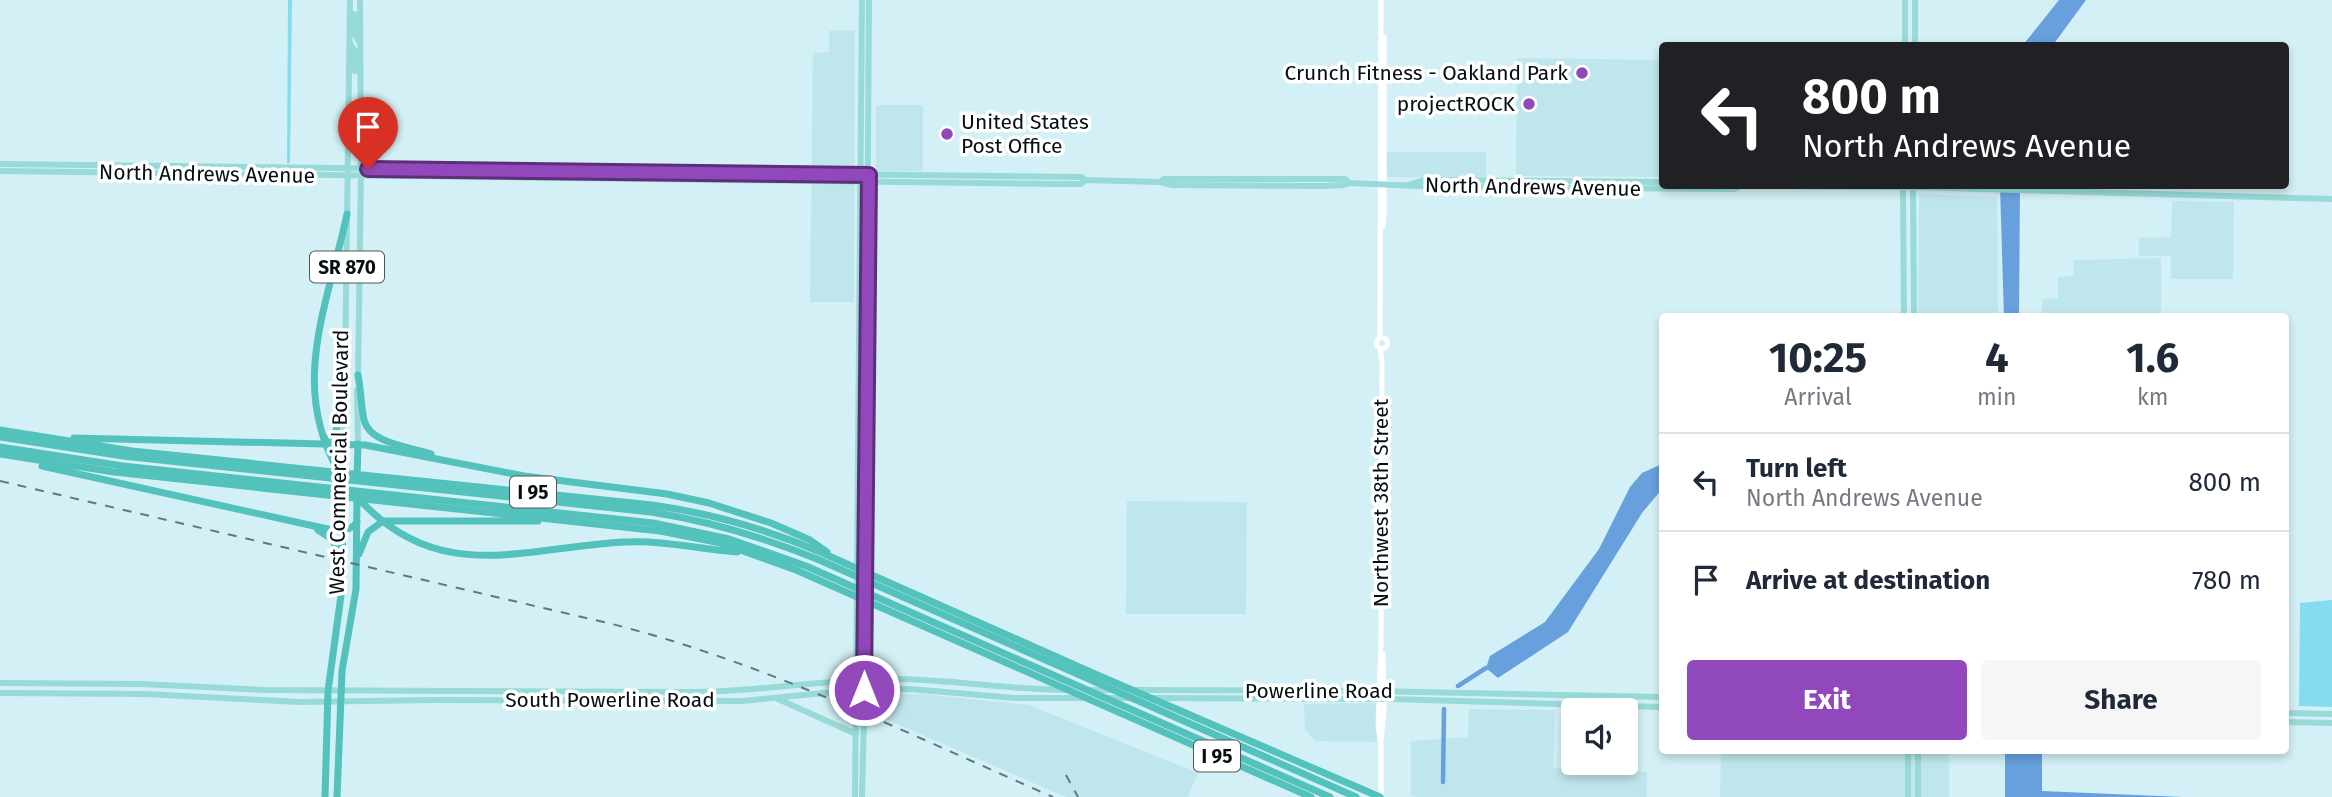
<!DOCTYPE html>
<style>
:root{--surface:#fff;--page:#f6f6f7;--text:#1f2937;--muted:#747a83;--line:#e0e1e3;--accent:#9048ba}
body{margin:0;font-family:"Fira Sans",sans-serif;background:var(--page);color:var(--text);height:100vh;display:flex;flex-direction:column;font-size:26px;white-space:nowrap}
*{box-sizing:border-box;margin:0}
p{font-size:23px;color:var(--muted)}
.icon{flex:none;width:38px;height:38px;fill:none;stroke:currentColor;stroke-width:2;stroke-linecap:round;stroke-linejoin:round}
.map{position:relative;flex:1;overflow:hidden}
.side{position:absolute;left:1659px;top:313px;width:630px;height:441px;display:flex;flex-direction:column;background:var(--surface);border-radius:7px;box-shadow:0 4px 10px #0003}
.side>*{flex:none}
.top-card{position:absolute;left:1659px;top:42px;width:630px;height:147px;border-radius:7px;box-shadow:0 4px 10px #0003;background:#202124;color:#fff;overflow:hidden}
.controls{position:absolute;left:1561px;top:698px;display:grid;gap:14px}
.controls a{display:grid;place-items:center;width:77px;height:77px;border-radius:7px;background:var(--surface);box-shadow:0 4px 10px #0003;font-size:35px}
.pin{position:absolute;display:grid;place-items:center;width:60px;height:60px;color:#fff;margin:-72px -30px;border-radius:50% 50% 50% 0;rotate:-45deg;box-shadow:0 0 7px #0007}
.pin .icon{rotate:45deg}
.me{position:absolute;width:77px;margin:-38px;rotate:0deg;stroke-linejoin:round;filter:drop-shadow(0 0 5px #0008)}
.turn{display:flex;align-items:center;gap:24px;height:147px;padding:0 28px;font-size:32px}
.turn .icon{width:91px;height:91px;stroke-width:2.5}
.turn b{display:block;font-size:49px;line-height:60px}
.eta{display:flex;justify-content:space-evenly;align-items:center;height:119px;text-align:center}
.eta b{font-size:42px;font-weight:700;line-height:49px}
.button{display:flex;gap:14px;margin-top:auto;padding:14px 28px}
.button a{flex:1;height:80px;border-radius:7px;background:var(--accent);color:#fff;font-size:28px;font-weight:700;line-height:80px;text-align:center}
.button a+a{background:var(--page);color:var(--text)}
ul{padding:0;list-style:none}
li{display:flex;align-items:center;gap:21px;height:98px;padding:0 28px;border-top:2px solid var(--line)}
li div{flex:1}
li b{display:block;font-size:26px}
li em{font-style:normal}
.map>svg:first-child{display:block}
.built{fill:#c0e6ed}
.green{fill:#84ddee}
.water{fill:#67a0dc}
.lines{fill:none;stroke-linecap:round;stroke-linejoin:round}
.canal{stroke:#67a0dc;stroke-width:4.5}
.minor{stroke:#fff;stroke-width:5}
.major{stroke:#98dad7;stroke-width:6}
.highway{stroke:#53c1bc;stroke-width:7}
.rail{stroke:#64767a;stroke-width:2;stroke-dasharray:9 9;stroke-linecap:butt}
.route-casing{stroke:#5e2f79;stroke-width:18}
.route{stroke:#9048ba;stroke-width:12}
.poi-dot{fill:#9048ba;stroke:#fff;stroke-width:2.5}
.labels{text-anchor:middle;stroke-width:7;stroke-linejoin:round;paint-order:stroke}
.shield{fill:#fff;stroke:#505658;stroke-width:2}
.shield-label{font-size:19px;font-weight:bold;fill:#050e10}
.poi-label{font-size:21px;fill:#050e10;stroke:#fff;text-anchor:end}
.street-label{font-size:21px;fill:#050e10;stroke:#fff}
</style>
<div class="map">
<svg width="2332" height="797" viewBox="0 0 2332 797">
<rect width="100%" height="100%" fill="#d3f0f6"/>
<path class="built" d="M855,30L854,302H810L813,53L829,52V31Z
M1517,58L1662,60V177L1516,176Z
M876,105H923V171H876Z
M1386,152H1486V177H1388Z
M1919,194L1997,197L1998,316H1918Z
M2172,201L2234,202L2233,279H2171V256H2139V238L2171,237Z
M2161,258V317H2042V299L2058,298V277L2073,276L2074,260Z
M1127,501L1247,502L1246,614H1126Z
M923,694L1029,705L1198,773L1188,797H1066L876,715V698L883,695Z
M1376,703L1377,742L1315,741L1305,730L1304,704Z
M1469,709L1555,710L1553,768L1647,772V797H1417L1411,795V741L1468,737Z
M1721,751H1949V797H1720Z"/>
<path class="green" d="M288,0H292L290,163H287Z
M2332,600V707L2299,706L2300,603Z"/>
<path class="water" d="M2059,0H2086L2053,45H2023Z
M2000,186H2020L2019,317H2004Z
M1662,464V489L1642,513L1568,632L1498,678L1486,668L1490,656L1545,622L1599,549L1630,487L1642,473Z
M2005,751H2042V791L2183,797H2005Z"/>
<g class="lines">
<path class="canal" d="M1458,686L1486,668
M1443,782L1444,709"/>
<path class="minor" d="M1383,226L1384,218V37
M1376.5 343a5.5 5.5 0 1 1 11 0a5.5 5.5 0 1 1-11 0Z
M1380,338L1381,0
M1380,349L1382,361L1381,644L1378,724L1381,746V797
M1381,742L1384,709L1383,654"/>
<path class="major" d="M354,14V32L360,43
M350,43L355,52V71
M1905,46V0
M1915,46V0
M0,164L1082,177L1085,180L1160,182L1172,185L1323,186L1344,185L1350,183L1441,187L1734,189L1741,186L1913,187L2332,199
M0,171L1059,184H1081L1085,180
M1160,182L1164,179H1345L1350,183
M1411,184L1423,180L1662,182
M1903,186L1904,317
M1913,186L1914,317
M358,380L361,169L360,0
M357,390L358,444
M344,444L350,0
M0,683L141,684L266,690L690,692C758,692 825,679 892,679C951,679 1009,690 1068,690
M1089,690H1113
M1135,690L1371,691L1662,697
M0,693L145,694L300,702L434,700L742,701L845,691L910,689L1015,698H1085
M1107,698H1131
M1152,698L1391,699L1662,707
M778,699L856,734
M2286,713L2332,714
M2286,722L2332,723
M1908,751V797
M1918,751V797
M855,797L862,0
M862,797L864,717L869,0"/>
<path class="highway" d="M358,375C361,390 361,406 364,420C370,444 411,447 431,454
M0,430L132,451L652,505C710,513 766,529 820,552L1095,674L1380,797
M0,437L123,456L651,512C709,521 763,537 817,559L1356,797
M74,438L365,445L524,476L667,494L709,503L771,523L810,540L827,552
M322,444L336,431L345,393
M0,447L123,466L653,523L729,539L806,566L1330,797
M0,454L114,472L660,531L721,543L796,570L1311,797
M42,466L323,528C335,530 348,534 357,522
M340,474C288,386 328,305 347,214
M343,475L344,444
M357,478L358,444
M358,498C439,587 524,547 625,542C663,540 699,549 737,552
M318,530L332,539L341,557
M359,554L368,532L383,521H538
M325,797L328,691L342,588L343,494
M337,797L342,671L356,589L357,497"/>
<path class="rail" d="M0,481L612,624C766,663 908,734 1053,797
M1066,775L1078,797"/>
</g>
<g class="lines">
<defs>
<path id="route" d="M368,169L869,175L864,690"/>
</defs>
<use href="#route" class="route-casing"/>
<use href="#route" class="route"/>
</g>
<g class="poi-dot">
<circle cx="1582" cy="73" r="7"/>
<circle cx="1529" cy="104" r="7"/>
<circle cx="947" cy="134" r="7"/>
</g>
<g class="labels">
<g class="shield">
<rect x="310" y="251.5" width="74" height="31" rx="5"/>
<rect x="510" y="476.5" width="46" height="31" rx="5"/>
<rect x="1194" y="740.5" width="46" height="31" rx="5"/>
</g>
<g class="shield-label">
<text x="347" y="274">SR 870</text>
<text x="533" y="499">I 95</text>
<text x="1217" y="763">I 95</text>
</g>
<g class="poi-label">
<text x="1568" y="80">Crunch Fitness - Oakland Park</text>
<text x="1515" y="111">projectROCK</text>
<text x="961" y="129" text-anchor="start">United States<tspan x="961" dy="24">Post Office</tspan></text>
</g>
<g class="street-label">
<text transform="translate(207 174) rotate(1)" y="7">North Andrews Avenue</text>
<text transform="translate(1533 187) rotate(1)" y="7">North Andrews Avenue</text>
<text transform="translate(339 462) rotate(-89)" y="7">West Commercial Boulevard</text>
<text transform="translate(1381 503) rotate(-90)" y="7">Northwest 38th Street</text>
<text x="1319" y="698">Powerline Road</text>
<text x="610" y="707">South Powerline Road</text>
</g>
</g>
</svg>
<div class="controls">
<a><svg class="icon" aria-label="sound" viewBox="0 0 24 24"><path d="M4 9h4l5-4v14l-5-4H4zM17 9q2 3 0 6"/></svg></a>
</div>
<div class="pin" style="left:368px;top:169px;background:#d93025"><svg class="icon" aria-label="arrive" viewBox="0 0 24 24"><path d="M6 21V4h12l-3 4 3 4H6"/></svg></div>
<svg class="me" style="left:864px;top:690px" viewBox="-20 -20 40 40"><circle r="17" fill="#9048ba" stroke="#fff" stroke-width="3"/><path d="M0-11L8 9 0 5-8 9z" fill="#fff"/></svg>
<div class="top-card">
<div class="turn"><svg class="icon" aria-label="left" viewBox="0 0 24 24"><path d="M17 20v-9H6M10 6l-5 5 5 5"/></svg><div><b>800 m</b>North Andrews Avenue</div></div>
</div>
<section class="side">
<div class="eta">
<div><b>10:25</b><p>Arrival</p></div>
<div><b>4</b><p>min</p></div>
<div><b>1.6</b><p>km</p></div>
</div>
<ul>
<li><svg class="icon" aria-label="left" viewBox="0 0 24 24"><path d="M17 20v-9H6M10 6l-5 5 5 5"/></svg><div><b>Turn left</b><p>North Andrews Avenue</p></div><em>800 m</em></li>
<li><svg class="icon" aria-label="arrive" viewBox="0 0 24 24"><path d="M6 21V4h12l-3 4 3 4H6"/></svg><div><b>Arrive at destination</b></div><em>780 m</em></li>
</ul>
<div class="button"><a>Exit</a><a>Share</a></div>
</section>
</div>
